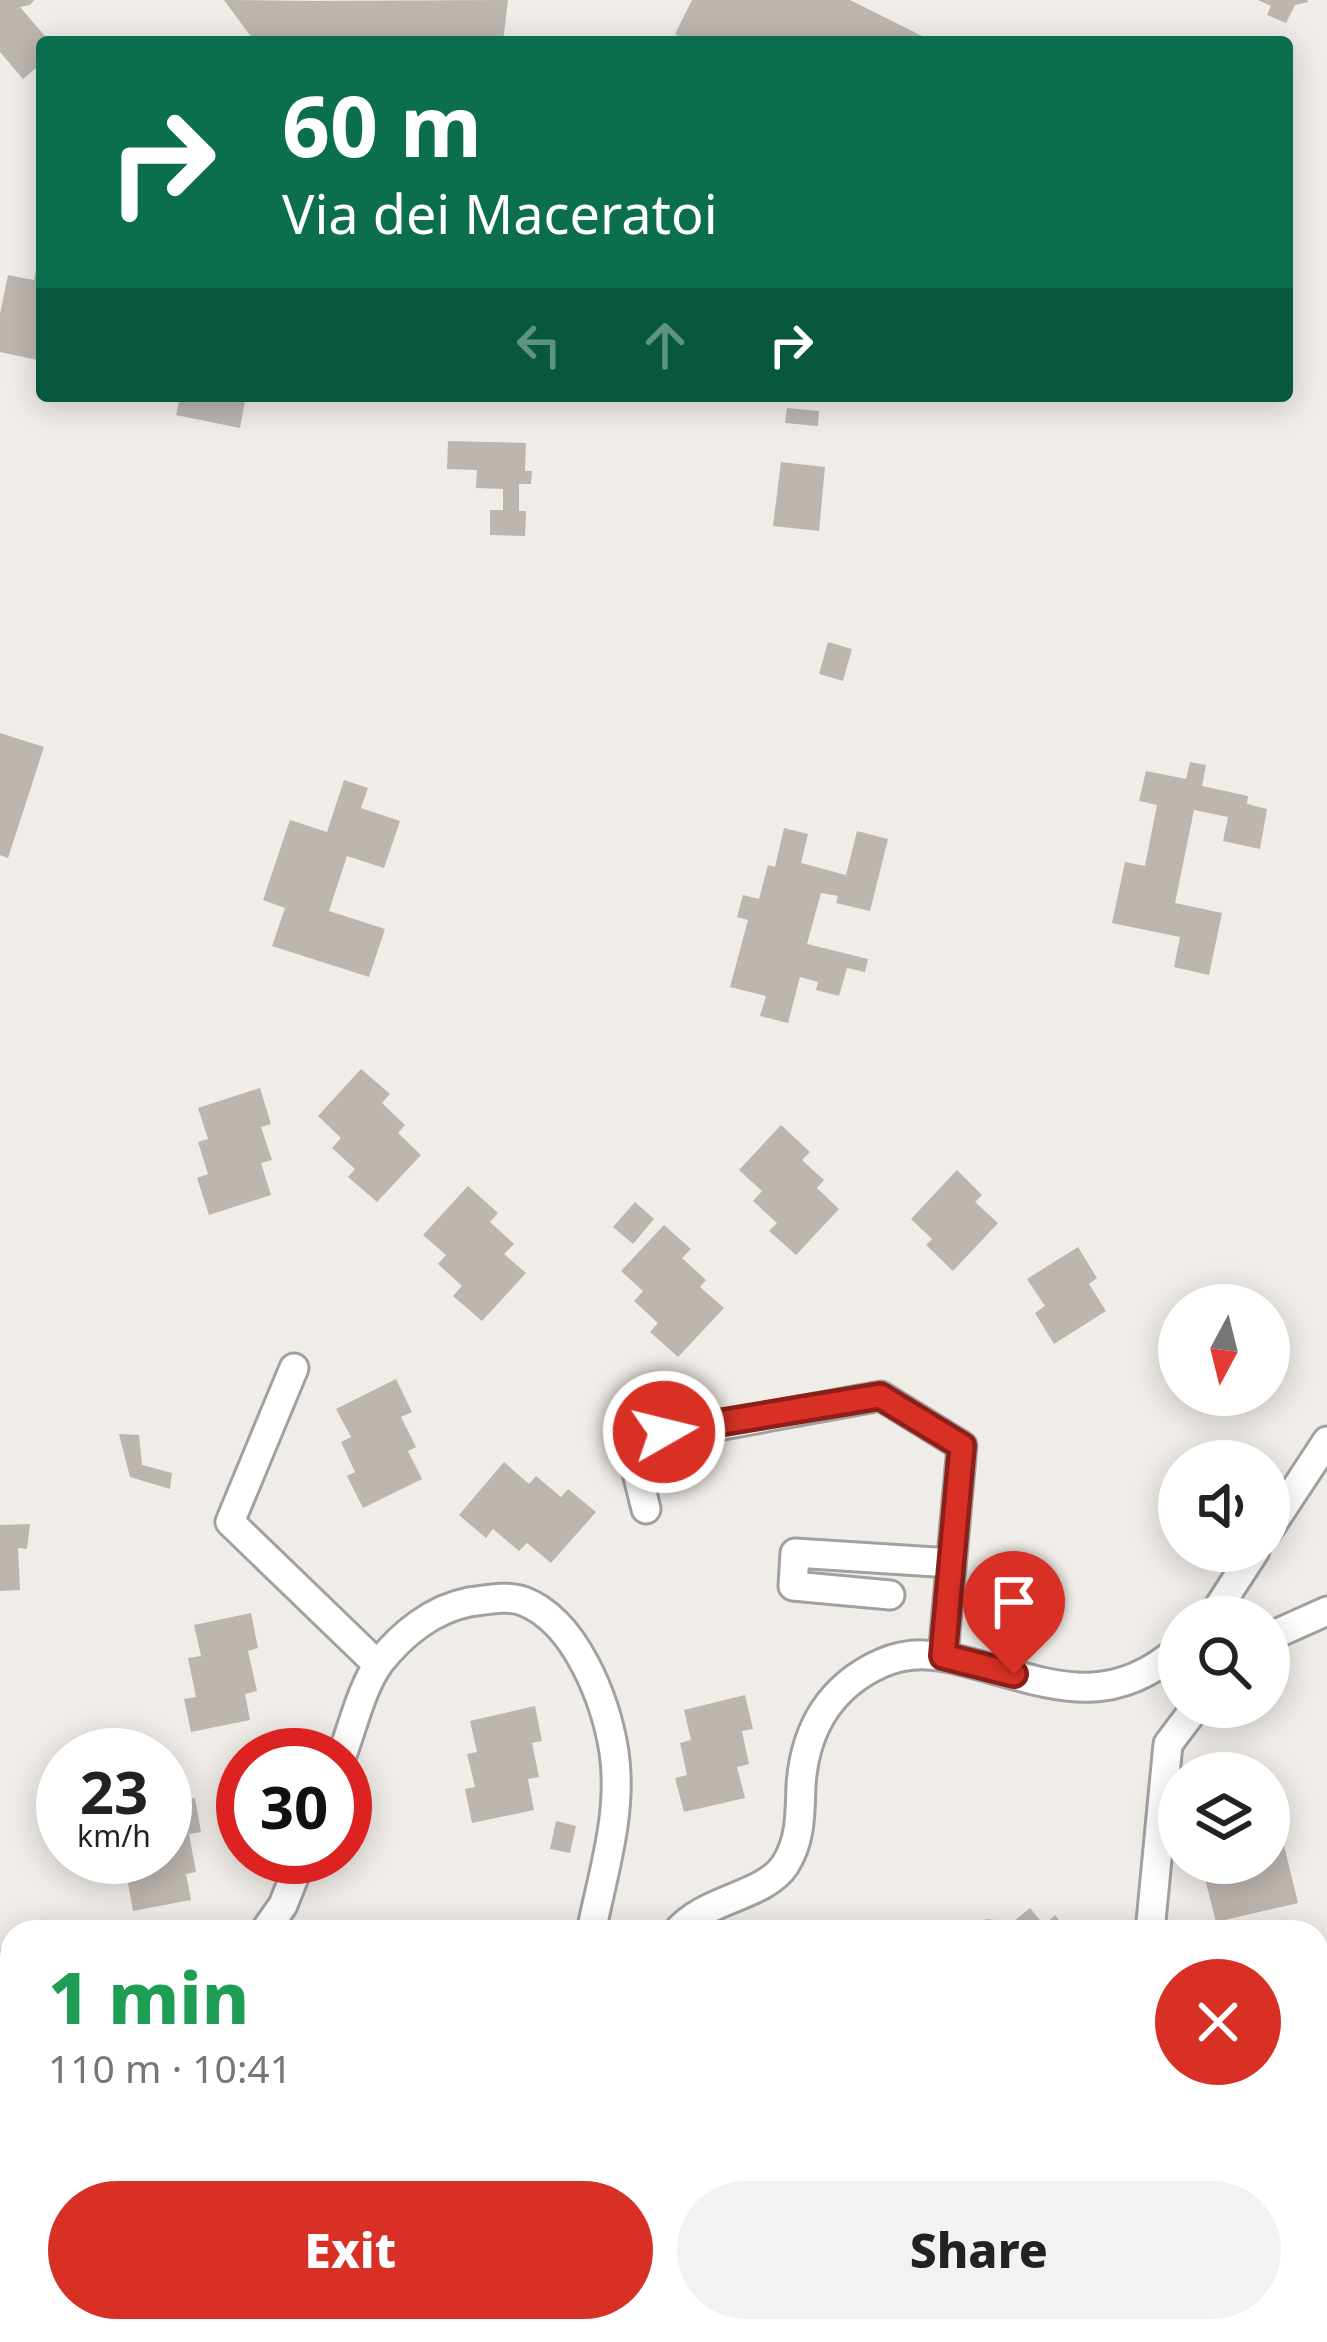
<!DOCTYPE html>
<meta charset="utf-8">
<style>
:root{--surface:#fff;--page:#f2f2f2;--text:#222;--muted:#767676;--accent:#d93025}
body{margin:0;font-family:"Noto Sans",sans-serif;background:var(--page);color:var(--text);height:100vh;display:flex;flex-direction:column;font-size:45px;white-space:nowrap}
*{box-sizing:border-box;margin:0}
p{font-size:39px;color:var(--muted)}
.icon{flex:none;width:66px;height:66px;fill:none;stroke:currentColor;stroke-width:2;stroke-linecap:round;stroke-linejoin:round}
.map{position:relative;flex:1;overflow:hidden}
.drawer{position:absolute;left:0px;top:1920px;width:1329px;height:423px;display:flex;flex-direction:column;background:var(--surface);border-radius:36px 36px 0 0;box-shadow:0 6px 30px #0003}
.drawer>*{flex:none}
.banner{position:absolute;left:36px;top:36px;width:1257px;height:366px;border-radius:12px;box-shadow:0 6px 30px #0003;background:#0b6e4f;color:#fff;overflow:hidden}
.needle{width:78px;rotate:187deg}
.controls{position:absolute;left:1158px;top:1284px;display:grid;gap:24px}
.controls a{display:grid;place-items:center;width:132px;height:132px;border-radius:50%;background:var(--surface);box-shadow:0 6px 30px #0003;font-size:60px}
.speed{position:absolute;left:36px;top:1728px;display:flex;gap:24px;font-size:60px;font-weight:700;text-align:center}
.speed>*{display:grid;place-content:center;width:156px;height:156px;border-radius:50%;background:var(--surface);box-shadow:0 6px 30px #0003;line-height:1}
.speed small{font-size:30px;font-weight:400}
.speed .limit{border:18px solid #d22;background:#fff;color:#111}
.pin{position:absolute;display:grid;place-items:center;width:102px;height:102px;color:#fff;margin:-123px -51px;border-radius:50% 50% 50% 0;rotate:-45deg;box-shadow:0 0 12px #0007}
.pin .icon{rotate:45deg}
.me{position:absolute;width:132px;margin:-66px;rotate:82deg;stroke-linejoin:round;filter:drop-shadow(0 0 9px #0008)}
.turn{display:flex;align-items:center;gap:42px;height:252px;padding:0 48px;font-size:54px}
.turn .icon{width:156px;height:156px;stroke-width:2.5}
.turn b{display:block;font-size:84px;line-height:102px}
.lanes{display:flex;align-items:center;height:114px;padding:0 48px;background:#0003;justify-content:center;gap:60px;direction:ltr}
.lanes .off{opacity:.35}
.round{display:grid;place-items:center;flex:none;width:126px;height:126px;border-radius:63px;background:var(--page)}
.head{display:flex;align-items:center;justify-content:space-between;height:204px;padding:0 48px}
h1{font-size:72px;font-weight:800;line-height:90px;color:#1e9e55}
.button{display:flex;gap:24px;margin-top:auto;padding:24px 48px}
.button a{flex:1;height:138px;border-radius:72px;background:var(--accent);color:#fff;font-size:48px;font-weight:800;line-height:138px;text-align:center}
.button a+a{background:var(--page);color:var(--text)}
.map>svg:first-child{display:block}
.building{fill:#bdb5b0}
.lines{fill:none;stroke-linecap:round;stroke-linejoin:round}
.lane-casing{stroke:#a1a1a1;stroke-width:20}
.street-casing{stroke:#a1a1a1;stroke-width:33}
.path{stroke:#f1787a;stroke-width:6;stroke-dasharray:6 6;stroke-linecap:butt}
.lane{stroke:#fff;stroke-width:14}
.street{stroke:#fff;stroke-width:27}
.route-casing{stroke:#8d1f18;stroke-width:30}
.route{stroke:#d93025;stroke-width:21}
</style>
<div class="map">
<svg width="1327" height="2342" viewBox="0 0 1327 2342">
<rect width="100%" height="100%" fill="#f0ece8"/>
<path class="building" d="M0,0H34L30,5L20,7L50,42H42V63L23,79L0,52Z
M224,0L313,1L508,0L503,42H255Z
M692,0H850L934,42H691L675,34Z
M1258,0H1307L1308,2L1295,5L1286,23L1267,15L1271,6Z
M37,264L42,265V361L0,352V314L8,275L34,280Z
M180,396H246L240,428L176,415Z
M787,408L819,411L818,426L785,423Z
M448,441L526,443L525,471H532L531,484H519V511H526L525,536L490,535V510H503V489L476,488L477,470L447,469Z
M781,462L825,467L819,531L773,526Z
M828,642L852,649L843,681L819,674Z
M0,733L44,747L8,858L0,855Z
M1190,762L1206,765L1202,786L1248,796L1247,804L1267,809L1260,849L1223,841L1228,817L1194,810L1175,903L1222,913L1209,975L1174,967L1180,937L1112,923L1125,862L1145,866L1157,805L1139,801L1146,771L1186,779Z
M344,780L368,788L361,808L400,821L384,868L347,856L329,911L385,929L369,977L272,946L285,908L263,900L290,820L327,832Z
M784,828L808,834L801,863L846,875L857,831L888,839L870,911L836,903L838,896L821,893L807,944L868,959L865,972L847,968L839,996L816,990L818,982L800,977L788,1023L760,1016L766,996L730,987L748,920L737,917L743,895L759,899L768,865L775,867Z
M361,1069L390,1094L382,1103L405,1125L398,1133L421,1155L377,1202L348,1177L355,1169L332,1148L341,1138L318,1116Z
M260,1088L271,1124L261,1127L272,1160L261,1163L271,1195L209,1215L197,1178L208,1174L198,1142L208,1139L198,1108Z
M781,1125L810,1152L802,1160L824,1180L817,1188L839,1209L796,1255L769,1231L777,1223L753,1201L762,1191L739,1170Z
M957,1170L982,1195L975,1202L998,1223L953,1271L926,1245L932,1239L911,1219Z
M468,1186L498,1213L490,1222L514,1244L504,1254L526,1273L482,1321L453,1296L462,1286L438,1264L446,1255L423,1235Z
M635,1202L654,1219L633,1244L613,1227Z
M664,1225L691,1249L682,1258L706,1280L700,1287L724,1308L678,1357L650,1332L658,1323L634,1301L643,1291L621,1271Z
M1078,1247L1097,1278L1089,1284L1106,1311L1054,1344L1035,1313L1045,1306L1027,1279Z
M396,1379L412,1412L401,1417L416,1447L408,1451L422,1479L363,1508L347,1476L355,1472L341,1442L351,1437L336,1409Z
M119,1434L139,1435L142,1465L172,1473L170,1489L130,1477Z
M504,1462L529,1484L536,1476L561,1497L568,1489L596,1512L551,1563L527,1543L519,1551L493,1529L486,1538L459,1515Z
M30,1524L27,1549L18,1548L20,1590L0,1591V1525Z
M251,1613L258,1648L248,1651L257,1691L245,1694L250,1720L191,1732L184,1699L196,1697L188,1658L201,1656L194,1625Z
M745,1695L753,1729L742,1731L749,1764L737,1767L745,1798L684,1812L675,1778L687,1775L680,1743L691,1740L684,1710Z
M535,1706L542,1741L532,1743L539,1777L528,1779L534,1810L472,1823L465,1789L475,1787L467,1754L477,1752L470,1721Z
M195,1798L201,1832L189,1834L196,1872L186,1874L191,1900L133,1911L126,1872L141,1869L139,1857H165V1803Z
M556,1821L576,1826L570,1853L550,1849Z
M1282,1837L1298,1903L1216,1922L1201,1863H1269V1840Z
M1030,1908L1044,1925L1055,1915L1069,1932H984L985,1919L1013,1922Z
M8,1945L12,2008L0,2011V1948Z"/>
<g class="lines">
<defs>
<path id="lane" d="M1317,2266L1327,2267"/>
<path id="street" d="M294,1368L230,1522L378,1665
M646,1509L628,1436L701,1429L881,1396L962,1446L943,1656
M1269,1529L1327,1441
M890,1595L793,1586L795,1553L951,1563
M1212,1617L1255,1551
M1269,1637L1327,1611
M342,1755C353,1726 362,1686 380,1662C402,1634 433,1609 469,1602C486,1600 507,1595 523,1601C576,1621 606,1701 614,1752C623,1812 603,1873 591,1932
M264,1932L283,1905L302,1857
M677,1932C705,1898 764,1897 785,1865C801,1840 800,1814 801,1785C805,1729 830,1686 882,1663C910,1651 935,1654 963,1661C1046,1682 1106,1713 1179,1649
M1150,1932L1168,1744L1196,1707"/>
</defs>
<use href="#lane" class="lane-casing"/>
<use href="#street" class="street-casing"/>
<path class="path" d="M73,2342L75,2331"/>
<use href="#lane" class="lane"/>
<use href="#street" class="street"/>
</g>
<g class="lines">
<defs>
<path id="route" d="M664,1432L880,1396L962,1446L943,1656L1014,1674"/>
</defs>
<use href="#route" class="route-casing"/>
<use href="#route" class="route"/>
</g>
</svg>
<div class="controls">
<a><svg class="needle" viewBox="-14 -14 28 28"><path d="M0-13l5 13h-10z" fill="#e53935"/><path d="M0 13l5-13h-10z" fill="#767676"/></svg></a>
<a><svg class="icon" aria-label="sound" viewBox="0 0 24 24"><path d="M4 9h4l5-4v14l-5-4H4zM17 9q2 3 0 6"/></svg></a>
<a><svg class="icon" aria-label="search" viewBox="0 0 24 24"><circle cx="10" cy="10" r="6"/><path d="M15 15l6 6"/></svg></a>
<a><svg class="icon" aria-label="layers" viewBox="0 0 24 24"><path d="M12 4l9 5-9 5-9-5zM3 14l9 5 9-5"/></svg></a>
</div>
<div class="speed"><div>23<small>km/h</small></div><div class="limit">30</div></div>
<div class="pin" style="left:1014px;top:1674px;background:#d93025"><svg class="icon" aria-label="arrive" viewBox="0 0 24 24"><path d="M6 21V4h12l-3 4 3 4H6"/></svg></div>
<svg class="me" style="left:664px;top:1432px" viewBox="-20 -20 40 40"><circle r="17" fill="#d93025" stroke="#fff" stroke-width="3"/><path d="M0-11L8 9 0 5-8 9z" fill="#fff"/></svg>
<div class="banner">
<div class="turn"><svg class="icon" aria-label="right" viewBox="0 0 24 24"><path d="M7 20v-9h11M14 6l5 5-5 5"/></svg><div><b>60 m</b>Via dei Maceratoi</div></div>
<div class="lanes"><svg class="icon off" aria-label="left" viewBox="0 0 24 24"><path d="M17 20v-9H6M10 6l-5 5 5 5"/></svg><svg class="icon off" aria-label="ahead" viewBox="0 0 24 24"><path d="M12 20V5M6 11l6-6 6 6"/></svg><svg class="icon" aria-label="right" viewBox="0 0 24 24"><path d="M7 20v-9h11M14 6l5 5-5 5"/></svg></div>
</div>
<section class="drawer">
<div class="head"><div><h1>1 min</h1><p>110 m · 10:41</p></div><a class="round" style="background:#d93025;color:#fff"><svg class="icon" aria-label="close" viewBox="0 0 24 24"><path d="M6 6l12 12M18 6L6 18"/></svg></a></div>
<div class="button"><a>Exit</a><a>Share</a></div>
</section>
</div>
